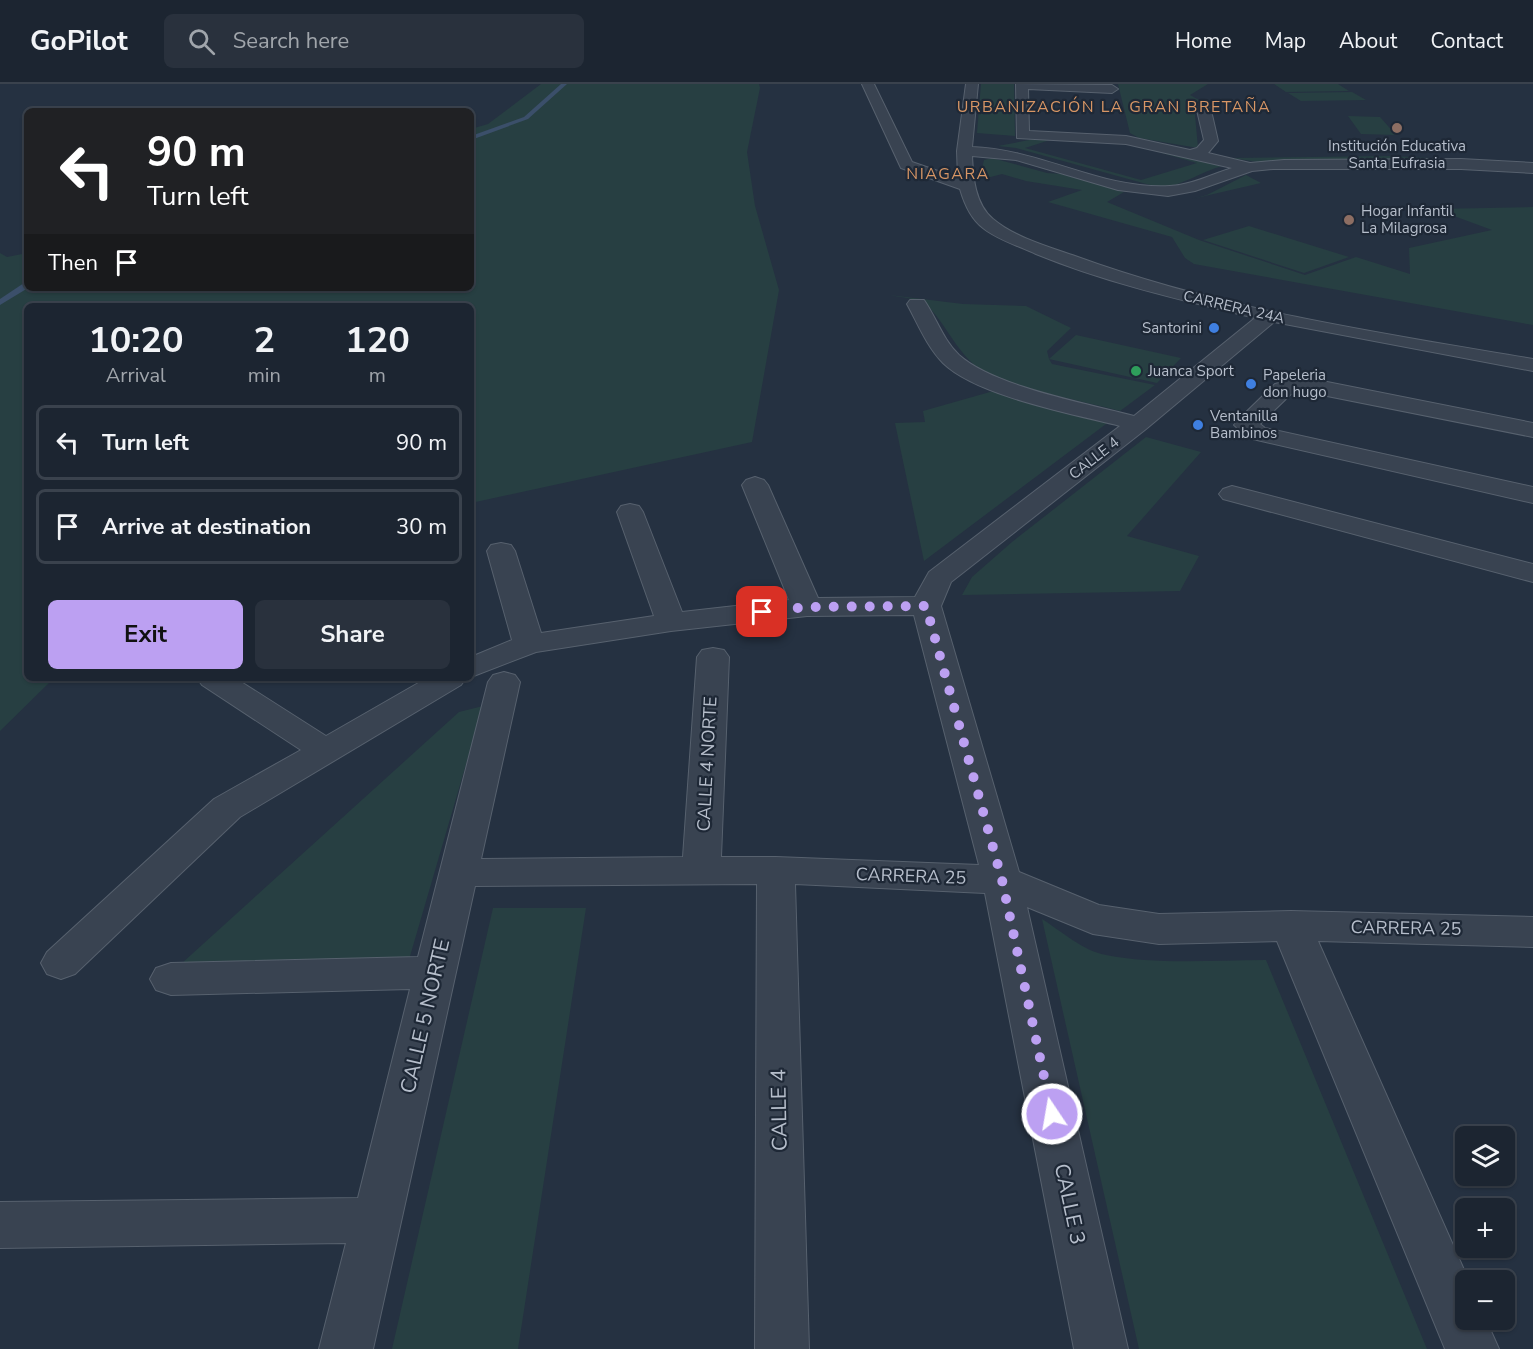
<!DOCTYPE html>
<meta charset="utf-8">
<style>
:root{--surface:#1c2531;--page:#29313d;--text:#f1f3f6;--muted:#a0a5ab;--line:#3a424d;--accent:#bca0f2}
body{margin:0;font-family:"Nunito Sans",sans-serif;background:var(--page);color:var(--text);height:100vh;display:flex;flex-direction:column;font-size:22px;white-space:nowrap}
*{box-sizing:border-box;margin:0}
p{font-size:20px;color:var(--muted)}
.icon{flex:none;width:33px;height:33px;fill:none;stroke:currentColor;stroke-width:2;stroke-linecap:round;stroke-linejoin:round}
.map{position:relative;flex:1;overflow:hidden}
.drawer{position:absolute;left:24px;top:219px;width:450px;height:378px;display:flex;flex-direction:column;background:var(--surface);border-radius:9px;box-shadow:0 2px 4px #0004,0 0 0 2px var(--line)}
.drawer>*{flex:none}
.hud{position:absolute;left:24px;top:24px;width:450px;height:183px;border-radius:9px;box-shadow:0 2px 4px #0004,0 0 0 2px var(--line);background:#202124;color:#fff;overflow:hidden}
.fabs{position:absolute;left:1455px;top:1042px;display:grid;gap:12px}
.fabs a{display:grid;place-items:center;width:60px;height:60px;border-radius:9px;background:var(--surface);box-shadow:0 2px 4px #0004,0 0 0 2px var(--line);font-size:30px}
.pin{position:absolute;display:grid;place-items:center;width:51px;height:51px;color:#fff;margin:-26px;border-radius:12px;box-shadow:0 3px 9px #0006}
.me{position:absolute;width:66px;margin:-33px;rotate:348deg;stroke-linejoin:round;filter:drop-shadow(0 0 4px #0008)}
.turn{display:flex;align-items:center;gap:21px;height:126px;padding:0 24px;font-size:27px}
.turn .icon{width:78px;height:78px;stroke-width:2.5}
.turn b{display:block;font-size:42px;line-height:51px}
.then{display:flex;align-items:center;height:57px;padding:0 24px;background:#0003;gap:12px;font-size:22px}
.eta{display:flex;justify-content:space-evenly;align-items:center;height:102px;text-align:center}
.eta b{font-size:36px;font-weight:700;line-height:42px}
.action{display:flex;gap:12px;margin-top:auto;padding:12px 24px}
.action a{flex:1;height:69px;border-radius:9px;background:var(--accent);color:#111;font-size:24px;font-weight:700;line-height:69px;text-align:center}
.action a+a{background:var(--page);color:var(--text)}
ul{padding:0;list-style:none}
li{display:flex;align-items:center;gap:18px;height:75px;margin:0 12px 9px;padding:0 12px;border:3px solid var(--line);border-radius:9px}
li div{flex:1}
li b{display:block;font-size:22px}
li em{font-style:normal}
header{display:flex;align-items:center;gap:36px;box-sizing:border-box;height:84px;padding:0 30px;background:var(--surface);border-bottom:2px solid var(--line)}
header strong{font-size:28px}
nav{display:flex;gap:33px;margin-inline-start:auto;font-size:21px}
.search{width:420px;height:54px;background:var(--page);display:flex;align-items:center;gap:15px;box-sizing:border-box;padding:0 21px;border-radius:9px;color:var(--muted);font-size:22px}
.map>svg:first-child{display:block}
.green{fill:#273f42}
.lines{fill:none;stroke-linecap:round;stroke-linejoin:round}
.stream{fill:#3b4f6a;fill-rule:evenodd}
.minor-casing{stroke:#57616e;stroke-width:2}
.minor{fill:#394351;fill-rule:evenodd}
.route{stroke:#bca0f2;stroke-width:10;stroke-dasharray:0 18}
.education-dot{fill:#8d6e63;stroke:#1e2836;stroke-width:2}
.shop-dot{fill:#3f7fe0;stroke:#1e2836;stroke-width:2}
.leisure-dot{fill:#2e9e5b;stroke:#1e2836;stroke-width:2}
.labels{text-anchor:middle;stroke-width:4.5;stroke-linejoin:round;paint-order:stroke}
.far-poi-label{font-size:15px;fill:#b6becb;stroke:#1e2836;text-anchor:start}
.far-street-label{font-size:15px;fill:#b6becb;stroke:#1e2836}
.far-neighbourhood-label{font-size:16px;letter-spacing:1.5px;fill:#d89665;stroke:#1e2836}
.street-label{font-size:18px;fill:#b6becb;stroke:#1e2836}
.near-street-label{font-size:21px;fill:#b6becb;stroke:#1e2836}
</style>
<header>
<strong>GoPilot</strong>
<div class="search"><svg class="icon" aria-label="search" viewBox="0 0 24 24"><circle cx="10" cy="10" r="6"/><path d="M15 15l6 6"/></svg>Search here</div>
<nav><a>Home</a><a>Map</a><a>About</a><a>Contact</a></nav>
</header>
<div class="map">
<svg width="1533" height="1265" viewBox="0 0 1533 1265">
<rect width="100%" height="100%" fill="#253141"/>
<path class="green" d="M541,0H759L760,4L747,68L755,122L779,206L752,358L471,419V222H27V594H54L0,647V169L7,173L27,169V204H471V45L488,40Z
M981,0H1014L1015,52L977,49Z
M1118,0H1208L1190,11L1206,20H1194L1198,64L1139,54L1130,49Z
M1274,0H1338L1349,7L1286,8Z
M1352,8L1366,16L1301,17L1288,9Z
M1348,32L1380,33L1396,51L1361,50Z
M1045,53L1050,56L1025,64L1141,96L1197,79L1162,69L1170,67L1222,82C1201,88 1183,101 1161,104L1016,64L998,62Z
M1391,72L1430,74L1434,78L1264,79L1232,74Z
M992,74L1047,89L1062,90L1124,108L1107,118L1199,156L1305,191L1356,173L1410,190L1409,164L1492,146L1435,125L1533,123V241L1194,180L1185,174L1172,153L1048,118L1082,106L1026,97L1002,90L987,94L981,89L984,76Z
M1246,91L1261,99L1192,115L1207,111Z
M1249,142L1349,173L1304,189L1203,156Z
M889,211L963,220L1026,222L1071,244L1047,267L1049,275L1076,251L1181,274L1157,299L1049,275L1052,280L1155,301L1120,327C1076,315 1024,308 982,286C957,273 940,226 921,218C912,214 900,213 889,211Z
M997,306L1110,337L924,477L895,339L925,338L923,327Z
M1146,353L1201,368L1127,452L1199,472L1180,507L962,511L972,493L1012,458Z
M483,622L408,879L181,880L459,628Z
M493,824H586L518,1265H392Z
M1042,835C1061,847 1083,867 1106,871C1155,881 1215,876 1266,876L1427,1265H1139Z"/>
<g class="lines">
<path class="stream" d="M561,0H567L528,35L471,56V52L524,33Z
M24,199H27L28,204L0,221V215Z"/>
<defs>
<path id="minor" d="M862,0H874L912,78L958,94L957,67L966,0H978L972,63C1040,65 1102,106 1170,102C1192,101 1212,90 1232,84L1126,60L1017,54L1016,0L1112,1L1118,5L1112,9L1028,5L1029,47L1126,52L1190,66L1197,64L1204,56L1196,22L1203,18L1210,22L1218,57L1208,69L1250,79L1284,76L1461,75L1533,79V89L1461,85H1273L1252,87L1195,107L1168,112L1118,106L1016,76L972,72C973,93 975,120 993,135C1014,153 1049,163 1075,172C1222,226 1380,249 1533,275V287L1274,238L1146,345L951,498L941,522L1019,788L1099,821L1159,830L1291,827L1533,833V863L1318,857L1469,1197H1466V1236H1486L1499,1265H1445L1277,857L1159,860L1093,850L1027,823L1128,1265H1074L985,809L795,800L809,1265H755L757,800L475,802L373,1265H319L346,1159L0,1164V1118L358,1114L410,905L171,911L156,906L150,895L156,884L171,879L418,873L488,598L493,591L504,588L515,591L520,598L481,775L683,773L697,573L702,566L713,564L724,566L729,573L721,773H776L979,781L914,531L807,532L671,547L536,568L471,593V573L512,556L487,467L491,461L501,459L511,461L515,467L541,549L654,532L617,428L621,422L630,420L639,422L643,428L682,528L789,516L742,401L746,396L755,393L764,396L768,401L818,514L915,513L929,488L1120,342C1073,330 977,312 943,279C927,263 918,240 907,220L910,216H924C936,233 943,256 959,271C995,303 1086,319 1134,332L1255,234C1181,216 1107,199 1036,170C1019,162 998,156 983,144C971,135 964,119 960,105L901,84Z
M1302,293L1533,339V353L1302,307L1291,310L1260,340L1265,344L1533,403V419L1257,356L1249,354L1234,341L1238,336L1275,300Z
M1232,402L1533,480V498L1223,415L1219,410L1223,405Z
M197,594H235L326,652L427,594H466L461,601L240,733L75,890L61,895L47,890L41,879L47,868L214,715L301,666L202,601Z"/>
</defs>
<use href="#minor" class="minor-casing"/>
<use href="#minor" class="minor"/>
</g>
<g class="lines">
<path class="route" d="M762,528L807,523L926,522L1002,796L1052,1030"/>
</g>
<g class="education-dot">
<circle cx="1397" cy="44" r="6"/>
<circle cx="1349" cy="136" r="6"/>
</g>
<g class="shop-dot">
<circle cx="1214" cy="244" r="6"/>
<circle cx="1251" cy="300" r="6"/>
<circle cx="1198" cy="341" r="6"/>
</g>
<circle class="leisure-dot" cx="1136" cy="287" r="6"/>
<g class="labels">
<g class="far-poi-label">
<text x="1397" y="67" text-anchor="middle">Institución Educativa<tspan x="1397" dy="17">Santa Eufrasia</tspan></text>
<text x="1361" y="132">Hogar Infantil<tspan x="1361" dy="17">La Milagrosa</tspan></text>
<text x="1202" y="249" text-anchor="end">Santorini</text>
<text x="1148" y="292">Juanca Sport</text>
<text x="1263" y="296">Papeleria<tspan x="1263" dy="17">don hugo</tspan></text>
<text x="1210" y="337">Ventanilla<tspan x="1210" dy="17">Bambinos</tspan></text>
</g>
<g class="far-street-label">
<text transform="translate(1234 223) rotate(13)" y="5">CARRERA 24A</text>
<text transform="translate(1094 374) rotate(-38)" y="5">CALLE 4</text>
</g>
<g class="far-neighbourhood-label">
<text x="1114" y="28">URBANIZACIÓN LA GRAN BRETAÑA</text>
<text x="948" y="95">NIAGARA</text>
</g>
<g class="street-label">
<text transform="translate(707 680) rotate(-87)" y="6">CALLE 4 NORTE</text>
<text transform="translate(911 792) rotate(2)" y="6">CARRERA 25</text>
<text transform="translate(1406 844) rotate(1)" y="6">CARRERA 25</text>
</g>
<g class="near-street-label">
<text transform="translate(425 932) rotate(-77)" y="7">CALLE 5 NORTE</text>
<text transform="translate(779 1026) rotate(-91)" y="7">CALLE 4</text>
<text transform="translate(1070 1120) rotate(78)" y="7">CALLE 3</text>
</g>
</g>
</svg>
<div class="fabs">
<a><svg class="icon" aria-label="layers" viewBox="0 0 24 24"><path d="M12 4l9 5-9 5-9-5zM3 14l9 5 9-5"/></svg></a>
<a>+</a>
<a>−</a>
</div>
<div class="pin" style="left:762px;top:528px;background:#d93025"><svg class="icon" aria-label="arrive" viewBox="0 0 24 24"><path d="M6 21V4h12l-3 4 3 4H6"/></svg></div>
<svg class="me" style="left:1052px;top:1030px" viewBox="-20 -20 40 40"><circle r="17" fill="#bca0f2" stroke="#fff" stroke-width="3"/><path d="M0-11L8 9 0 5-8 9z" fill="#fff"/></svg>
<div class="hud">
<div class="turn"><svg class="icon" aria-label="left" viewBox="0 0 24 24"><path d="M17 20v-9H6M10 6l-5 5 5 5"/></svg><div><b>90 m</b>Turn left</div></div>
<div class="then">Then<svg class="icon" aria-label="arrive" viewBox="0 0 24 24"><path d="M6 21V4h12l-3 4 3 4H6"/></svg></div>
</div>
<section class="drawer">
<div class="eta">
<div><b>10:20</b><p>Arrival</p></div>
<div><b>2</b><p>min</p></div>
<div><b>120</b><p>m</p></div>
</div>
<ul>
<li><svg class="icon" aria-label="left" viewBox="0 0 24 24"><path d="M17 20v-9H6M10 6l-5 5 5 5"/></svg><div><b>Turn left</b></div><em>90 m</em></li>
<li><svg class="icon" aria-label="arrive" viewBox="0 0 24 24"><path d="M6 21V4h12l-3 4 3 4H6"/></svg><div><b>Arrive at destination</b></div><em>30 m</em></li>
</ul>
<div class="action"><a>Exit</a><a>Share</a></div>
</section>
</div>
